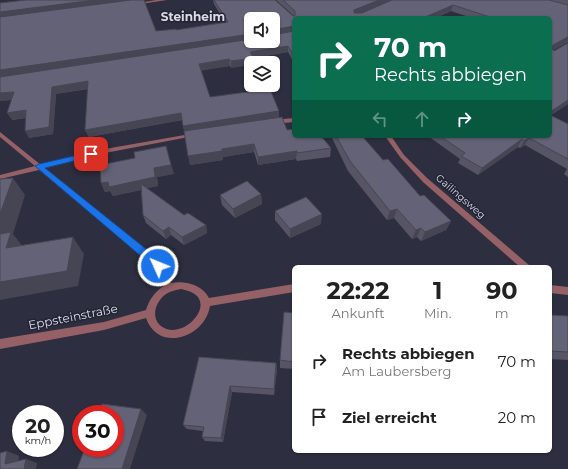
<!DOCTYPE html>
<html lang="de">
<meta charset="utf-8">
<style>
:root{--surface:#fff;--page:#f2f2f2;--text:#222;--muted:#767676}
body{margin:0;font-family:Montserrat,sans-serif;background:var(--page);color:var(--text);height:100vh;display:flex;flex-direction:column;font-size:15px;white-space:nowrap}
*{box-sizing:border-box;margin:0}
p{font-size:13px;color:var(--muted)}
.icon{flex:none;width:22px;height:22px;fill:none;stroke:currentColor;stroke-width:2;stroke-linecap:round;stroke-linejoin:round}
.map{position:relative;flex:1;overflow:hidden}
.sheet{position:absolute;left:292px;top:265px;width:260px;height:188px;display:flex;flex-direction:column;background:var(--surface);border-radius:6px;box-shadow:0 1px 3px #0004}
.sheet>*{flex:none}
.guide{position:absolute;left:292px;top:16px;width:260px;height:122px;border-radius:6px;box-shadow:0 1px 3px #0004;background:#0b6e4f;color:#fff;overflow:hidden}
.controls{position:absolute;left:244px;top:12px;display:grid;gap:8px}
.controls a{display:grid;place-items:center;width:36px;height:36px;border-radius:6px;background:var(--surface);box-shadow:0 1px 3px #0004;font-size:20px}
.speed{position:absolute;left:12px;top:405px;display:flex;gap:8px;font-size:20px;font-weight:700;text-align:center}
.speed>*{display:grid;place-content:center;width:52px;height:52px;border-radius:50%;background:var(--surface);box-shadow:0 1px 3px #0004;line-height:1}
.speed small{font-size:10px;font-weight:400}
.speed .limit{border:6px solid #d22;background:#fff;color:#111}
.pin{position:absolute;display:grid;place-items:center;width:34px;height:34px;color:#fff;margin:-17px;border-radius:8px;box-shadow:0 2px 6px #0006}
.me{position:absolute;width:44px;margin:-22px;rotate:314deg;stroke-linejoin:round;filter:drop-shadow(0 0 3px #0008)}
.turn{display:flex;align-items:center;gap:14px;height:84px;padding:0 16px;font-size:18px}
.turn .icon{width:52px;height:52px;stroke-width:2.5}
.turn b{display:block;font-size:28px;line-height:34px}
.lanes{display:flex;align-items:center;height:38px;padding:0 16px;background:#0003;justify-content:center;gap:20px;direction:ltr}
.lanes .off{opacity:.35}
.eta{display:flex;justify-content:space-evenly;align-items:center;height:68px;text-align:center}
.eta b{font-size:24px;font-weight:700;line-height:28px}
ul{padding:0;list-style:none}
li{display:flex;align-items:center;gap:12px;height:56px;padding:0 16px}
li div{flex:1}
li b{display:block;font-size:15px}
li em{font-style:normal}
.map>svg:first-child{display:block}
.lines{fill:none;stroke-linecap:round;stroke-linejoin:round}
.street{fill:#956166;fill-rule:evenodd}
.wall{fill:#565465;fill-rule:evenodd}
.shaded-wall{fill:#464553}
.building{fill:#646276;stroke:#464553}
.route{fill:#1a73e8;stroke:#114b97}
.labels{text-anchor:middle;stroke-width:3;stroke-linejoin:round;paint-order:stroke}
.street-label{font-size:10px;fill:#dbdce8;stroke:#232435}
.far-district-label{font-size:12px;font-weight:bold;fill:#dbdce8;stroke:#232435}
.near-street-label{font-size:12px;fill:#dbdce8;stroke:#232435}
</style>
<div class="map">
<svg width="568" height="469" viewBox="0 0 568 469">
<rect width="100%" height="100%" fill="#2d2e3f"/>
<g class="lines">
<path class="street" d="M156,0H167L134,5L132,4Z
M294,118V122L273,124L270,122L273,120Z
M0,132L41,165L105,149L196,133L197,134L194,136L105,153L45,168L155,258L161,264L171,283C185,280 203,285 209,298L294,284V292L210,306C205,338 158,353 146,318L104,330L0,349V339L104,322L146,310C149,300 155,291 164,286L155,268L149,262L39,170L0,179V175L35,166L0,137ZM181,289C185,290 190,291 193,293C216,306 181,342 161,326C150,317 156,301 166,294C171,291 176,290 181,289Z
M385,136H391L404,155L427,178L529,265L530,267H520L423,182L400,157Z
M550,285L568,287V295L550,293Z"/>
</g>
<path class="wall" d="M213,0H275L293,16H294L276,0H568V42L553,50L554,51L568,43V104L551,115L568,124V177L564,174L567,169L525,145L520,148L518,147L478,175L458,163L460,159L428,136H550V18H472L451,11L436,18H294V63L288,52L254,58L231,68L230,66L201,70L210,97L279,117L287,130L331,148L330,157L297,161L296,159L258,165L254,152L223,157V160L190,165L182,120L89,137L85,130L88,89L56,94L53,134L29,138L26,118L12,120L11,100L0,101V3L156,31L176,30L225,22L214,4ZM251,19H273V41H251Z
M331,136H362L383,160L420,196L451,221L446,230L421,241L417,237L412,239L394,218L387,220L348,171Z
M174,174L157,177L158,186L147,188L184,215L206,225L207,233L184,245L171,235L166,239L146,223L143,215L141,190L113,196L110,191L105,192L101,183Z
M261,194L262,204L235,218L222,205L220,195Z
M275,211L321,224L290,238L275,220Z
M294,313V369L280,368V360Z
M550,315L568,316V360L550,359Z
M199,357L276,363L277,369L274,395L232,392L223,442L205,441L202,437L203,431L187,429L183,425Z"/>
<path class="shaded-wall" d="M95,0H144L0,18V12Z
M379,0H392L353,17L354,10Z
M453,5L451,11L436,18H423Z
M294,26V33L273,36V30Z
M251,34V40L0,77V70Z
M568,37V40L567,42L550,51L553,45Z
M288,46V52L254,58L255,63H251V65L231,68V61L250,52Z
M229,59L230,66L200,71L199,64Z
M88,81L91,88L56,94L53,134L29,138L25,131L52,87Z
M14,92L18,99L0,101V93Z
M568,100V104L550,116V112Z
M26,110L30,117L12,120L7,113Z
M279,111V118L185,133L183,126Z
M181,113L183,120L89,137L85,130Z
M529,138L525,145L520,148L524,141Z
M522,139L518,147L478,175L482,168Z
M254,144V152L223,157V160L190,165L188,156L222,149Z
M166,146L174,174L157,177L158,186L113,196L110,191L105,192L101,183L154,168Z
M297,151L296,159L258,165V157Z
M13,178L25,195L13,234L24,248L20,264L0,243V214Z
M261,194L262,204L235,218L233,209Z
M397,209L394,218L387,220L390,211Z
M322,214L321,224L290,238V229Z
M451,221L446,230L421,241L425,232Z
M206,225L207,233L184,245L182,237Z
M169,227L171,235L166,239L163,231Z
M421,228L417,237L412,239L416,230Z
M73,237L84,254L78,286L0,300V282Z
M276,363L277,369L274,395V389Z
M230,386L232,392L223,442L221,438Z
M141,409L147,415L130,469H122Z
M7,451L19,456L17,468L5,464Z
M26,459L37,463L36,469H24Z"/>
<path class="building" d="M26,0H95L0,12V3Z
M131,0H144L156,31L176,29V30L228,22L214,0H275L293,16H295V11L283,0H379L354,10V13H362L392,0H549L568,5V37L553,45L552,49L554,51L568,43V100L550,112V18H493L453,5L423,18H294V26L273,30V19H251V34L0,70V17Z
M294,31V56L288,46L250,52L254,58L231,61L229,59L199,64L210,97L270,89L279,111L183,126L181,113L85,130L88,81L52,87L49,127L25,131L26,110L7,113L14,92L0,93V77L251,39V41H273V35Z
M550,115L568,124V159L529,138L524,141L522,139L482,168L461,156L465,153L440,136H550Z
M282,117L287,130L294,129V136H321L331,148L297,153V151L258,157L254,144L222,149V151L188,156L184,131Z
M336,136H362L383,160L388,159L420,196L424,195L451,221L425,232L421,228L416,230L397,209L390,211L350,161Z
M166,146L171,165L154,168L155,177L109,187L108,182L101,183L100,165L135,158L134,152Z
M13,178L0,214V179Z
M247,181L261,194L233,209L220,195Z
M141,184L184,215L188,213L206,225L182,237L169,227L163,231L143,215Z
M306,197L322,214L290,229L275,211Z
M11,232L6,248L73,237L67,271L0,282V234Z
M284,312L294,313V362L280,360Z
M550,315L568,316V352L550,351Z
M199,357L276,363L274,389L230,386L221,438L202,437L204,427L183,425Z
M102,404L141,409L122,469H77L85,448H115V414H98Z
M7,451L5,464L26,459L24,469H0V453Z"/>
<path class="route" d="M91,152L95,154L94,156L45,168L156,257L163,266L161,269H154L149,263L35,166L39,164Z"/>
<g class="labels">
<g class="street-label">
<text transform="translate(461 196) rotate(41)" y="4">Gailingsweg</text>
</g>
<g class="far-district-label">
<text x="193" y="21">Steinheim</text>
</g>
<g class="near-street-label">
<text transform="translate(73 317) rotate(-11)" y="4">Eppsteinstraße</text>
</g>
</g>
</svg>
<div class="controls">
<a><svg class="icon" aria-label="sound" viewBox="0 0 24 24"><path d="M4 9h4l5-4v14l-5-4H4zM17 9q2 3 0 6"/></svg></a>
<a><svg class="icon" aria-label="layers" viewBox="0 0 24 24"><path d="M12 4l9 5-9 5-9-5zM3 14l9 5 9-5"/></svg></a>
</div>
<div class="speed"><div>20<small>km/h</small></div><div class="limit">30</div></div>
<div class="pin" style="left:91px;top:154px;background:#d93025"><svg class="icon" aria-label="arrive" viewBox="0 0 24 24"><path d="M6 21V4h12l-3 4 3 4H6"/></svg></div>
<svg class="me" style="left:158px;top:266px" viewBox="-20 -20 40 40"><circle r="17" fill="#1a73e8" stroke="#fff" stroke-width="3"/><path d="M0-11L8 9 0 5-8 9z" fill="#fff"/></svg>
<div class="guide">
<div class="turn"><svg class="icon" aria-label="right" viewBox="0 0 24 24"><path d="M7 20v-9h11M14 6l5 5-5 5"/></svg><div><b>70 m</b>Rechts abbiegen</div></div>
<div class="lanes"><svg class="icon off" aria-label="left" viewBox="0 0 24 24"><path d="M17 20v-9H6M10 6l-5 5 5 5"/></svg><svg class="icon off" aria-label="ahead" viewBox="0 0 24 24"><path d="M12 20V5M6 11l6-6 6 6"/></svg><svg class="icon" aria-label="right" viewBox="0 0 24 24"><path d="M7 20v-9h11M14 6l5 5-5 5"/></svg></div>
</div>
<section class="sheet">
<div class="eta">
<div><b>22:22</b><p>Ankunft</p></div>
<div><b>1</b><p>Min.</p></div>
<div><b>90</b><p>m</p></div>
</div>
<ul>
<li><svg class="icon" aria-label="right" viewBox="0 0 24 24"><path d="M7 20v-9h11M14 6l5 5-5 5"/></svg><div><b>Rechts abbiegen</b><p>Am Laubersberg</p></div><em>70 m</em></li>
<li><svg class="icon" aria-label="arrive" viewBox="0 0 24 24"><path d="M6 21V4h12l-3 4 3 4H6"/></svg><div><b>Ziel erreicht</b></div><em>20 m</em></li>
</ul>
</section>
</div>
